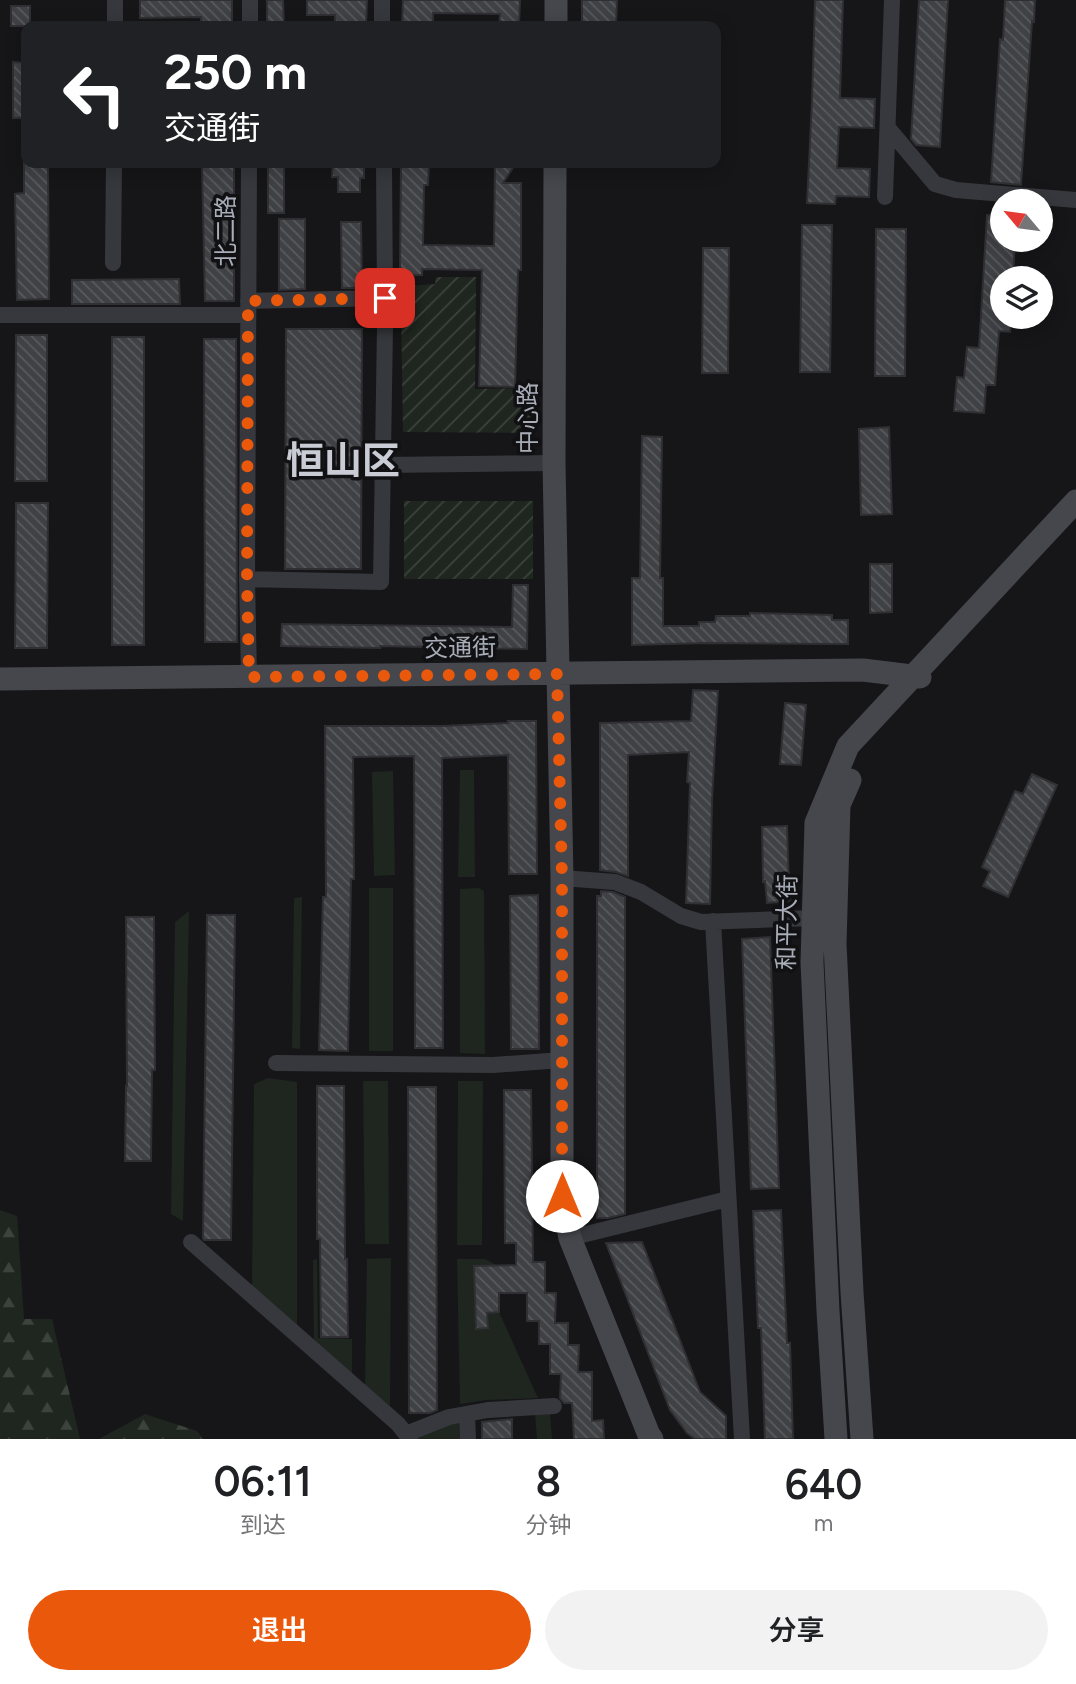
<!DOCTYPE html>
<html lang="zh">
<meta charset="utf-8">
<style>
:root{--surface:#fff;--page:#f2f2f2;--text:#202124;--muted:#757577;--accent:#ea580c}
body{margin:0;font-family:Figtree,"Noto Sans SC",sans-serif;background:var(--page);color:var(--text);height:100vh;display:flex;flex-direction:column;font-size:26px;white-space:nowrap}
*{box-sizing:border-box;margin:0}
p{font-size:23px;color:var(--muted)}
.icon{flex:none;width:38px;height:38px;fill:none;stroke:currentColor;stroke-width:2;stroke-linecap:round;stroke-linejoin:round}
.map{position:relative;height:1439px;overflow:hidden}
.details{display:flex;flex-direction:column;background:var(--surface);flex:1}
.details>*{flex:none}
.top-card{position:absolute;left:21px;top:21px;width:700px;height:147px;border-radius:14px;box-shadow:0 4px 18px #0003;background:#202124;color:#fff;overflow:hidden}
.needle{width:46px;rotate:299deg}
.fabs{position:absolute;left:990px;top:189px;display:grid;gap:14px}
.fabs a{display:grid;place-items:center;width:63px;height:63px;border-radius:50%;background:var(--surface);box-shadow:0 4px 18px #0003;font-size:35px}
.pin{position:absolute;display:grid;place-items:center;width:60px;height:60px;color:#fff;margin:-30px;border-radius:14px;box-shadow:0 4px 10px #0006}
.me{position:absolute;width:77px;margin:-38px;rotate:0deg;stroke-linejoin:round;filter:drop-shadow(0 0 5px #0008)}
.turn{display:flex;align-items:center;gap:24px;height:147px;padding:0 28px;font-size:32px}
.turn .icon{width:91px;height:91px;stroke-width:2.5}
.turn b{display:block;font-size:49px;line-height:60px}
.eta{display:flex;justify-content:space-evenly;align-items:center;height:119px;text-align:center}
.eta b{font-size:42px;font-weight:600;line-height:49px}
.cta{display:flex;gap:14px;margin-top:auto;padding:14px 28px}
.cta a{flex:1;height:80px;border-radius:42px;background:var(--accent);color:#fff;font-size:28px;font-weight:600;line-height:80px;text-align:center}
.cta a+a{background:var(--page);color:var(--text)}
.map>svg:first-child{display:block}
.grass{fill:#1e261f}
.forest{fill:url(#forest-firs)}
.garden{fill:url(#garden-furrows)}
.building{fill:url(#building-back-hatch);stroke:#303034;stroke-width:2}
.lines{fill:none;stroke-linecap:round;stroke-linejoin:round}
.street{stroke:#37383d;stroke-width:16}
.secondary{stroke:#45474d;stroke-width:23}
.route{stroke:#ea580c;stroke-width:12;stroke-dasharray:0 21.6}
.labels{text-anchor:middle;stroke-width:7;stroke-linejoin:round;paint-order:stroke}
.street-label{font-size:24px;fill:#a8adb8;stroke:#111113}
.town-label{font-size:38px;font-weight:bold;fill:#c9ccd4;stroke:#111113}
</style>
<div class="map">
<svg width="1076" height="1439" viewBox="0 0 1076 1439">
<defs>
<pattern id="forest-firs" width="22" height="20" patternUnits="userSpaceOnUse" patternTransform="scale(1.75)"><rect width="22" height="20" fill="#1e261f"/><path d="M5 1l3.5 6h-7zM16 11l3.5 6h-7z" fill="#3c433d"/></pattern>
<pattern id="garden-furrows" width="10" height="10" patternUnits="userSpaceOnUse" patternTransform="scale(1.75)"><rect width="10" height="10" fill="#1e261f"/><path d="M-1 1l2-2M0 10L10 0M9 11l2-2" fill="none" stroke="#3c433d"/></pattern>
<pattern id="building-back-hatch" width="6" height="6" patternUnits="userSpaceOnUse" patternTransform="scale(1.75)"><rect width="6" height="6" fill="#404145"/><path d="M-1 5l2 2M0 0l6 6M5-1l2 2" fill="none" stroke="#595a5e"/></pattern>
</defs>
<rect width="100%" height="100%" fill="#161618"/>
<path class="grass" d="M460,770H474L475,877H458Z
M393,771L395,875L374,876L372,772Z
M369,888H393V1051H369Z
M479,888L484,891L485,1054L460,1053V889Z
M302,897L300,1049L292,1048L294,898Z
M189,911L183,1221L171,1214L175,922Z
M268,1078L297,1082V1328L252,1286L254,1084Z
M363,1081H388L389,1244H365Z
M458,1081H483L482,1245H457Z
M391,1258L390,1406L365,1386L367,1259Z
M317,1259L318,1338L352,1339V1375L314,1342L313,1260Z
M457,1259H485L498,1266L474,1267L475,1313L499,1312L538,1398L486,1400L460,1404Z
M550,1412L552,1439H537L535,1413Z
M459,1421L460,1439H418L415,1435Z"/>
<path class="forest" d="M0,1210L17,1216L24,1319H52L80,1439H0Z
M145,1414L197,1431L203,1439H99Z"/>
<path class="garden" d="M436,277H476L475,389L531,388V433L403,432L401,307L409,286L435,284Z
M404,501H533V579H404Z"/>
<path class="building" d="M140,0H232V26H201V17L140,18Z
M267,0H283L284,26H267Z
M307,0H367L366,26H335V15H307Z
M403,0H520L519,26H499L500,14L433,13V26H402Z
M582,0H617L616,26H582Z
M815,0H843L840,98L875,99L874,128L839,127L837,168L870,169L869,197L836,196L835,204L807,203L812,102Z
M919,0H948L940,147L916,145L911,139Z
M1005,0H1035L1034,22L1032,21L1021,185L991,182L1000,39L1003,40Z
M11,6H30V26H11Z
M13,62L26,63V118H13Z
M24,163H48L49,299L17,300L15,194L24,193Z
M202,163H234V301H205Z
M268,163H284V213H268Z
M333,163H364V178H360V192H338V177H332Z
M401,163H429L428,185H424L423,245L494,246L495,163H516L503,183H521V270H518L515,387L479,386L482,270L422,269V275H400Z
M987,215L1003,216V240H1015L1013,278H1003V317H1011L1010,332L999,331L995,385H986L984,413L954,411L957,377L964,378L967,347L979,348Z
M279,219H305V289L279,290Z
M341,222H361L362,288H342Z
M802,225H832L830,372H800Z
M876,229H906L905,376H875Z
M703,248H729L728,373H702Z
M179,279L180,304H72V280Z
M286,329H362L361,569H285Z
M16,335H47V481H15Z
M112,337H144V645H112Z
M204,339H236L237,642H205Z
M889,427L892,514L861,515L859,429Z
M642,436L662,437L660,578H663V626H699V622H715L716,616H750V613L832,615V620H848V644L706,643L632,645V578H640Z
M16,503H48L47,648H15Z
M870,564H892V612L870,613Z
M513,585H528L527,649L380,646V648L281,646L282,624L512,627Z
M693,690L718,691L712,800L710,904L686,903L690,783L687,782L689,752L628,755V876L616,872L600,870V723L691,721Z
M785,703L806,705L801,765L780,764Z
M508,721H536L537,874H509L508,755L442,758L443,1048H415L414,756L353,757L354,879H351L348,1051L319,1050L323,897H326L325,726H442L508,723Z
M1032,774L1057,785L1008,897L983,886L990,871L982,867L1015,791L1023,794Z
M787,826L789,886H791L792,901L767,903L765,881L763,882L762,827Z
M601,891L613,892L625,897V1214L608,1218H597V896H601Z
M538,895L539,1049H511L510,896Z
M207,915H235L231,1240H204L203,1238Z
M126,917H154L155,1070H152L151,1161H125L126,1086H127Z
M770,937L779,1188L751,1189L742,939Z
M317,1086H344L345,1259H347L348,1337H321L320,1239H317Z
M408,1087H436L437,1410L430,1413H409Z
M504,1090H531L533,1262H545V1293H556L555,1323H568V1345H579L578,1372H592V1421L603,1420L604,1439H574L572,1403H564L560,1398L561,1374H550V1344H539V1321H527V1293H499V1312L487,1313L488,1328L476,1329L474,1266L516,1265V1243H505Z
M781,1210L787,1343H790L793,1439H765L761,1328H758L753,1211Z
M642,1242L700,1392L726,1416V1439H695L687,1433L670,1410L606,1243Z
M512,1419V1439H482V1422Z"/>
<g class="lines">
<path class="street" d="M382,0V26
M115,26V0
M250,26V0
M888,128L935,184L956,190L1076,200
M885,197L892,0
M113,263L114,163
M248,301L385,298L384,163
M0,315H248
M383,465L554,463
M247,579L381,582L385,327
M249,677L247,579L249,163
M562,878L615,882L641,892L681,916L701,922L813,918
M713,921L742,1439
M276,1063L493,1065L562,1060
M570,1238L728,1199
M191,1242L398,1424L410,1439
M467,1414L468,1439
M406,1434L449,1417L488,1410L554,1406"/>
<path class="secondary" d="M556,26V0
M555,163L554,463L562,878V1196L570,1238L649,1435L652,1439
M0,679L863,670L920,677
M850,780L839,805L835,944L852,1292L862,1439
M836,1439L828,1311L812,962L816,823L848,746L1076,501"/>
</g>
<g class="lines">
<path class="route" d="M385,298L248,301L247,579L249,677L557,674L562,878V1196"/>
</g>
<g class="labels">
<g class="street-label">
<text transform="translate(226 231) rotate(-90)" y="8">北二路</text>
<text transform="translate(528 418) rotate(-90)" y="8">中心路</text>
<text transform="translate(460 648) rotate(-1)" y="8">交通街</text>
<text transform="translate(787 922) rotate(-89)" y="8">和平大街</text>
</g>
<g class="town-label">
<text x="343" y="474">恒山区</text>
</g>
</g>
</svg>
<div class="fabs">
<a><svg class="needle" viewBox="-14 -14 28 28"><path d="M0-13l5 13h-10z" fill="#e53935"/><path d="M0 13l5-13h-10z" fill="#757577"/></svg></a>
<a><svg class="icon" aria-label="layers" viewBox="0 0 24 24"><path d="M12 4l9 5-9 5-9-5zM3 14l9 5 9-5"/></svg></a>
</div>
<div class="pin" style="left:385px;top:298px;background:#d93025"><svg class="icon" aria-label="arrive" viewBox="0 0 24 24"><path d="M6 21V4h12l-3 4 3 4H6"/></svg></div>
<svg class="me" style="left:562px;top:1196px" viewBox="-20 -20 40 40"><circle r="19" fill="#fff"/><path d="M0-13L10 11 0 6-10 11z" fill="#ea580c"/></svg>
<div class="top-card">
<div class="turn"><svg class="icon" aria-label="left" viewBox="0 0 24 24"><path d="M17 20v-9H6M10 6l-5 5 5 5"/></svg><div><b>250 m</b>交通街</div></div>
</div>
</div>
<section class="details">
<div class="eta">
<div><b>06:11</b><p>到达</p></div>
<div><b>8</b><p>分钟</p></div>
<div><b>640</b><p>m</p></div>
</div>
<div class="cta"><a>退出</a><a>分享</a></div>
</section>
